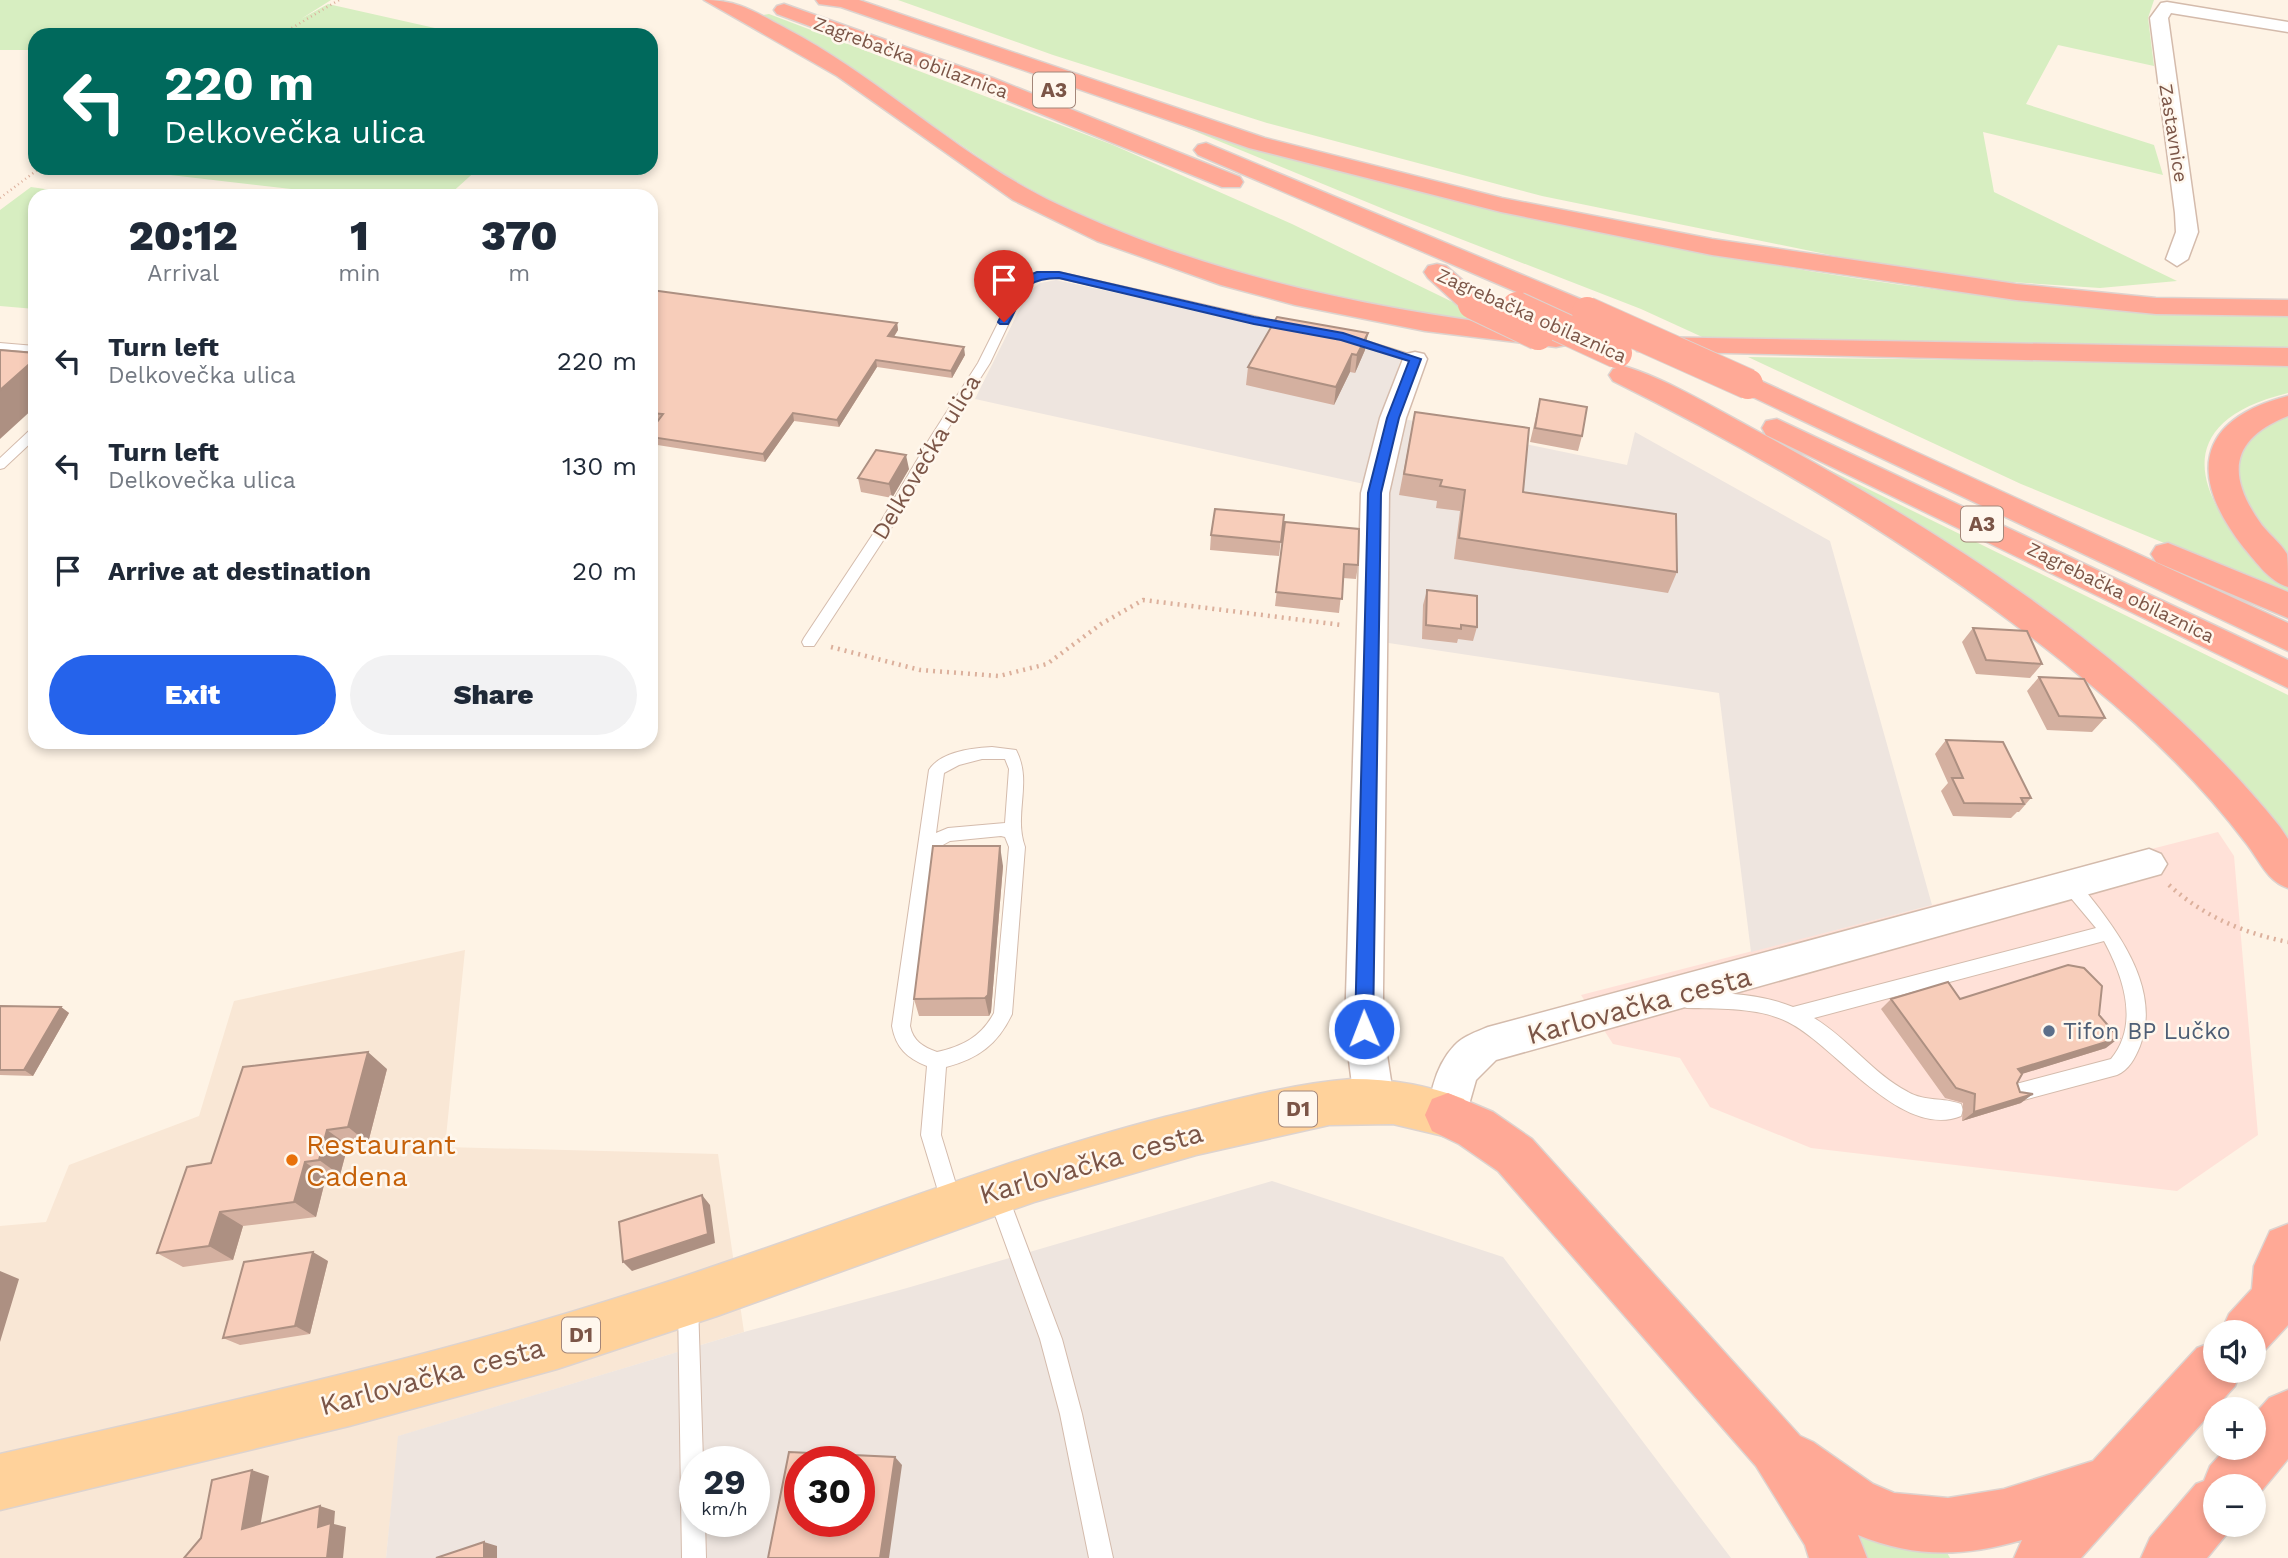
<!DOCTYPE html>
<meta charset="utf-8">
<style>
:root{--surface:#fff;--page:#f2f2f3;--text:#1f2937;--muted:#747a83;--accent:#2563eb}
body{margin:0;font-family:"Work Sans",sans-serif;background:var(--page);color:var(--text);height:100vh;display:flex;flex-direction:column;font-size:26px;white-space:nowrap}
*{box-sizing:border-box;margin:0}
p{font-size:23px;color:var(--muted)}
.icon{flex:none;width:38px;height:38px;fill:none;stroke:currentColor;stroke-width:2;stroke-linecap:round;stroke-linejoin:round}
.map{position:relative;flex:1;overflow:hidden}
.drawer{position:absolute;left:28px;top:189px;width:630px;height:560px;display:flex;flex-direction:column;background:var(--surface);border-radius:21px;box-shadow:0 4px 10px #0003}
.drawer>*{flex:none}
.guide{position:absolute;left:28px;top:28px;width:630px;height:147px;border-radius:21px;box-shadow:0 4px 10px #0003;background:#00695c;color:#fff;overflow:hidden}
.tools{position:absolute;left:2203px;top:1320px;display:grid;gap:14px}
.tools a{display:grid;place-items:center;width:63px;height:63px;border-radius:50%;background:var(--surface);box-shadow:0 4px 10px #0003;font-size:35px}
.speed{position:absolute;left:679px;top:1446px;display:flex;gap:14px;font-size:35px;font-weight:700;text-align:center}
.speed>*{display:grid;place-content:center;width:91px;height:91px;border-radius:50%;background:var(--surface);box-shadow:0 4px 10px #0003;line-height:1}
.speed small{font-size:18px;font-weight:400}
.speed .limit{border:10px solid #d22;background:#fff;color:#111}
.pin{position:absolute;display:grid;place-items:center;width:60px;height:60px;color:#fff;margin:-72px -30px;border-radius:50% 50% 50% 0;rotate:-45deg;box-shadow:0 0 7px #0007}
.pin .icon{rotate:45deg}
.me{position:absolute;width:77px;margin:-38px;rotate:359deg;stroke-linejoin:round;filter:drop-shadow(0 0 5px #0008)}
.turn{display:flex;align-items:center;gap:24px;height:147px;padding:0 21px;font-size:32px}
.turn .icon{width:91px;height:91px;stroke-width:2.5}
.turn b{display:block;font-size:49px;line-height:60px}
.eta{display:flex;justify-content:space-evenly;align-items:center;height:119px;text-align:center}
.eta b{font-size:42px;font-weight:800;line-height:49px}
.primary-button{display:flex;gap:14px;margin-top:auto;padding:14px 21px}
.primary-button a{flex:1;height:80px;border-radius:42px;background:var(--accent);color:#fff;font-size:28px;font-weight:800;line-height:80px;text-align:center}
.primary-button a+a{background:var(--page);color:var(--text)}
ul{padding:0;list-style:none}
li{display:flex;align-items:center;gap:21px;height:105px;padding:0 21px}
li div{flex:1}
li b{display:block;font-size:26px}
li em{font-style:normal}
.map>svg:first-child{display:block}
.residential{fill:#f9e7d5}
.commercial{fill:#ffe1d8}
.industrial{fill:#eee5df;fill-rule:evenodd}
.green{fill:#d7eec1}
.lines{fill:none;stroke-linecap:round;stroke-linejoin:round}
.lane-casing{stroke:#d4bbac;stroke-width:2}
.street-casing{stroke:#d4bbac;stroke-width:3}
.primary-casing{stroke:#ddd3cf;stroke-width:3}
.highway-casing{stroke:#ddd3cf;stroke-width:3}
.path-far1{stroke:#dcb09c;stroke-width:2.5;stroke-dasharray:1 3.5;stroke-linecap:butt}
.path{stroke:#dcb09c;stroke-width:4.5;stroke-dasharray:2 5;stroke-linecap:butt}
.lane{fill:#fff;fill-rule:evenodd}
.street{fill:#fff;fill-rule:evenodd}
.primary{fill:#ffd29b;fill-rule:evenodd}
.highway{fill:#ffa996;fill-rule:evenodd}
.highway-bridge-casing{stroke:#ddd3cf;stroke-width:32;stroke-linecap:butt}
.highway-bridge{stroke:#ffa996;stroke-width:30}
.wall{fill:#d4b0a0}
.shaded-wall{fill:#ad9082}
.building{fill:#f7cdba;stroke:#ad9082;stroke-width:2;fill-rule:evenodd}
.route{fill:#2563eb;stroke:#184099;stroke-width:2}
.service-dot{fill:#5c6f8a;stroke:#fff7ed;stroke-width:2.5}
.food-dot{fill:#e8710a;stroke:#fff7ed;stroke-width:2.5}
.labels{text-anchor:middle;stroke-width:5;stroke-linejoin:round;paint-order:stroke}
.far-street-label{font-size:19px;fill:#7b5547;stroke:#fff7ed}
.shield{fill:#fff7ed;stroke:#a38679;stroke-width:2}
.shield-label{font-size:21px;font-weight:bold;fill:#7b5547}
.street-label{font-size:23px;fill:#7b5547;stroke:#fff7ed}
.service-label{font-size:23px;fill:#4e5e75;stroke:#fff7ed;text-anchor:start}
.near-street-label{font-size:28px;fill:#7b5547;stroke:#fff7ed}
.near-food-label{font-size:28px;fill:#c56008;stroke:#fff7ed;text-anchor:start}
</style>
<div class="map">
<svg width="2288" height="1558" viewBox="0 0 2288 1558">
<rect width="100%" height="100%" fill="#fef3e5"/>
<path class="residential" d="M465,950L445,1147L718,1154L744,1332L399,1436L386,1558H0V1226L46,1222L69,1165L199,1116L234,1001Z"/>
<path class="commercial" d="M2218,832L2234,856L2258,1135L2177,1191L1811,1148L1710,1107L1680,1058L1613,1044L1581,995Z"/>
<path class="industrial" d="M1056,280L1363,346L1401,358L1364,484L975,399L1028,292L1040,283Z
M1404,419L1627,465L1635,432L1830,541L1932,905L1751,952L1719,693L1382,642L1388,499L1394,448Z
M1272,1181L1503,1257L1731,1558H386L398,1436L744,1332L907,1288ZM695,1461H754V1521H695ZM800,1461H859V1521H800Z"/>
<path class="green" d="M0,0H331L301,19L328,4L466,35H274L277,32L35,35V50H0Z
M898,0H2154L2148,18L2154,66L2058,45L2026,104L2154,145L2163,175L1983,132L1994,192L2177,281L2100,288L1995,281L1884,266L1542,196L1267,123L1053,55Z
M769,14L1113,145L1292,224L1502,326L1416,314L1260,280L1125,234L1050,200L1002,173L812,42L763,15Z
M1170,121C1447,203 1737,270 2025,300C2112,309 2201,310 2288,316V349L1711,341L1641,309L1391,212Z
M110,168H479L448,196H352Z
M31,187L94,196H35V309L0,306V210Z
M1748,357L2288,364V393C2147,427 2211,524 2288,587V594L2021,484Z
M2288,414V559C2260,533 2220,486 2244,445C2253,429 2272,422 2288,414Z
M1813,462L2288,695V847L2275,828Z
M1855,1530L1945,1549L1950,1558H1861Z"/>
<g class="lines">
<defs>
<path id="lane" d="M1037,272H1059L1294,325L1300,328L1294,331L1059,278H1039L1028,283L990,363L942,438L890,530L814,646H804L802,642L804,638L877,528L930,438L978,363L1019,281Z
M1347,335L1419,357L1421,359L1415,362L1343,340L1341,338Z
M0,343L35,346V352L0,349Z
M35,428V439L4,468L0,469V458L31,429Z
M992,747L1016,750C1033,782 1013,814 1025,847L1012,1014C998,1044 978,1059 946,1067L941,1135L962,1204L959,1211L952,1214L945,1211L942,1204L921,1135L927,1066C907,1058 896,1048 892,1026L929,770C940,752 972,748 992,747ZM982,759H1005L1009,769L1005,823L948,828L936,833L944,773L959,765ZM1001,836L1005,837L1009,847L994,1013C981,1037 963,1046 937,1052C923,1047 913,1041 910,1026L934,850L950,841Z
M2071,879L2077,881C2113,924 2163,986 2140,1046C2135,1058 2129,1070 2117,1075L2016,1102L2009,1099L2007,1093L2009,1087L2016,1084L2111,1059C2140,1024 2123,976 2104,941L1814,1018C1849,1039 1872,1073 1908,1092C1925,1102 1943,1097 1961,1104L1963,1110L1961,1116C1901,1140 1836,1046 1788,1022C1758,1007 1720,1009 1687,1008L1681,1006L1678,1000L1681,994L1687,992C1723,993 1759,993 1793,1007L2096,928L2065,891L2063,886L2065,881Z
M997,1183L1004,1186L1007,1193L1062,1339L1082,1414L1113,1558H1089L1060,1414L1040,1339L987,1193L990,1186Z
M688,1294L695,1297L698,1304L703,1461H695V1521H705L706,1558H682L678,1304L681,1297Z"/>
<path id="street" d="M2167,2L2288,22V32L2171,13L2168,18L2198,232L2188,259L2177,266L2166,259L2176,232L2175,213L2150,18L2161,3Z
M1415,352L1424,354L1427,359L1406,418L1389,493L1383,990V1029L1394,1100L1388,1113L1374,1119L1360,1113L1354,1100L1345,1029L1361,493L1380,418L1403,359L1406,354Z
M2149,849L2161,854L2167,864L2161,874L1496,1060L1476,1080L1462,1129L1448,1134L1434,1129C1423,1105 1436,1065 1454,1046C1463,1036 1476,1032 1488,1027Z"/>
<path id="primary" d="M1352,1079C1392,1079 1427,1085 1464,1099L1471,1115L1464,1131L1448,1137L1393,1124L1329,1125L1196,1155L1034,1202L717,1316L557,1369L349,1426L0,1510V1454C213,1405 428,1359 636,1292C813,1236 985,1164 1165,1117C1227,1102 1288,1084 1352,1079Z"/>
<path id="highway" d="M704,0C740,0 756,13 787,29C882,79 960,158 1057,204C1215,279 1383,312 1556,331L1566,333L1570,339L1566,345L1556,347L1425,331L1295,305L1221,285L1097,241L1013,200L837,76Z
M816,0H859L1265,138L1502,198L1712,239L2016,284L2156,298L2288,300V316L2156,314L2016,300L1712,255L1501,212L1249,148L841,7L819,4Z
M784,4L993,78L1240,177L1243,182L1240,187H1222L977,88L777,14L774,10L777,6Z
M1206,143L1597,306L1601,312L1597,318H1577L1198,155L1194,150L1198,145Z
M1437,264L1446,266L1483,298L1487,304L1483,310H1463L1428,278L1424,272L1428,266Z
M1647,337L2288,348V366L1637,351L1633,345L1637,339Z
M1623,366C1665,377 1730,417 1770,438C1953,539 2148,663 2280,827L2288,839V888C2267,881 2260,861 2246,843C2201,784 2148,732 2091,685C1945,563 1782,465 1613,381L1609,375L1613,369Z
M1748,375L2288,623V651L1738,390L1733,384L1738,378Z
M2288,396V416C2233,438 2225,472 2259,521C2266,532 2281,543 2287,554C2288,562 2288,578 2288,587C2269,581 2257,563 2244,548C2189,478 2194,420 2288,396Z
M1777,419L2288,660V688L1766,435L1762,428L1766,421Z
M2168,543L2288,592V618L2156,562L2151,554L2156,546Z
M1448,1093L1493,1112L1532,1139L1800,1436L1813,1442L1873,1484L1894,1493L1948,1498L2004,1489L2093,1461L2197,1348L2216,1341V1370H2241L2235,1386L2081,1558H2014L2022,1540C1964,1557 1914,1558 1858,1535L1867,1558H1809L1805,1545L1756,1466L1498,1171L1459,1144L1432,1131L1425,1115L1432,1099Z
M2288,1224V1325L2265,1350L2254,1355V1332H2221L2229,1314L2252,1289L2254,1266L2270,1231Z
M2288,1390V1459L2254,1500V1486H2216V1524H2235L2207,1558H2141L2150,1538L2196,1484L2204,1481L2210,1466L2227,1447H2254V1415L2269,1398Z"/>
</defs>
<use href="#lane" class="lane-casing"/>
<use href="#street" class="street-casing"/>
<use href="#primary" class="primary-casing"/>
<use href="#highway" class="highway-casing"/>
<path class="path-far1" d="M280,35L339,0
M0,198L40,168"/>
<path class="path" d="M831,647L920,670L999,676L1047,664L1101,624L1143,600L1342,625
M2169,885C2203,916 2243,933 2288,942"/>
<use href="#lane" class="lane"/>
<use href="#street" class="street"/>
<use href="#primary" class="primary"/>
<use href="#highway" class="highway"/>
<defs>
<path id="highway-bridge" d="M1473,304L1538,335
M1517,307L1617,353
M1587,312L1748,384"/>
</defs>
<use href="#highway-bridge" class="highway-bridge-casing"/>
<use href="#highway-bridge" class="highway-bridge"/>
</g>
<path class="wall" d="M651,290L897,323L898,330L894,337L965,355L952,378L877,367L839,427L794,421L765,462L651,444V430L658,421L651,420Z
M1365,350L1355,373L1350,372L1334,405L1246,385L1248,367Z
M1540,399L1582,436L1578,451L1530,442Z
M1415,412L1523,492L1677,572L1668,593L1454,559L1460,511L1436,508L1437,501L1399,495Z
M909,469L892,498L861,492L858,478Z
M1284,515L1279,556L1210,550L1211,535Z
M1285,522L1358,565L1356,579L1343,578L1339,613L1275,606Z
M1427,590L1477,627L1473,641L1458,639L1457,643L1422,639L1423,605Z
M1973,628L2042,664L2030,678L1976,674L1962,642Z
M2039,677L2105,718L2092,732L2047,730L2027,691Z
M1946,740L2031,798L2019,812H2017L2011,818L1953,816L1941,791L1948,783L1935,754Z
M1003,866L991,1012L989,1016H919L914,999Z
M1891,999H1960L2099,1015L2106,1048L2021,1074L2017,1083L2021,1103L1962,1121L1963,1103L1945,1098L1881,1009Z
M0,1006L61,1007L69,1013L33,1076L0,1075Z
M387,1069L368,1143L348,1145L340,1175L326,1177L316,1217L243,1226L233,1260L183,1267L157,1253L211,1163Z
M328,1261L310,1334L240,1345L223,1338Z"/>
<path class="shaded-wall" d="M897,323L898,330L889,344L888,336Z
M1368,333L1365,350L1355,373L1357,355Z
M964,347L965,355L952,378L951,371Z
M1352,354L1350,372L1334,405L1336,387Z
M35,359V407L0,439V390Z
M876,360L877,367L839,427L837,420Z
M793,413L794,421L765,462L763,454Z
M906,455L909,469L892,498L889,484Z
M1000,846L1003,866L991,1012L989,1016L985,998Z
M61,1007L69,1013L33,1076L24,1070Z
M2119,1038L2106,1048L2006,1079L2018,1069Z
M368,1052L387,1069L368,1143L348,1127Z
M2033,1094L2021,1103L1962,1121L1974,1112Z
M327,1130L348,1145L340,1175L319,1160Z
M305,1162L326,1177L316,1217L294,1202Z
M702,1195L710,1205L715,1243L632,1271L623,1262Z
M220,1212L243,1226L233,1260L209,1246Z
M313,1252L328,1261L310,1334L295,1326Z
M0,1271L19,1279L0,1342Z
M895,1457L902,1465L889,1558H880Z
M252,1470L269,1476L259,1533L242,1529Z
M320,1506L335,1511L334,1524L346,1527L343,1558H327L318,1527Z
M484,1542L497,1546V1558H484Z"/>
<path class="building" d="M651,290L897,323L888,336L964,347L951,371L876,360L837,420L793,413L763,454L651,437V430L663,414L651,413Z
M1277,317L1368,333L1357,355L1352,354L1336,387L1248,367Z
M0,350L35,353V359L0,390Z
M1540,399L1587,407L1582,436L1535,428Z
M1415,412L1529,428L1523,492L1676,514L1677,572L1459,538L1465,490L1440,486L1442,480L1404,474Z
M876,450L906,455L889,484L858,478Z
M1215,509L1284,515L1281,542L1211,535Z
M1285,522L1359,529L1358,565L1344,564L1342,599L1276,592Z
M1427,590L1477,596V627L1461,625V629L1426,625Z
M1973,628L2027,631L2042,664L1986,660Z
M2039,677L2084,679L2105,718L2059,716Z
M1946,740L2003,742L2031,798H2021L2024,804L1964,803L1952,778H1963Z
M933,846H1000L988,995L985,998L914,999Z
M2068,965L2084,968L2102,986L2099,1015L2119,1038L2018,1069L2022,1074L2017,1083L2020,1092L2033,1094L1974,1112L1975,1094L1956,1088L1891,999L1948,982L1960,999Z
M0,1006L61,1007L24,1070H0Z
M368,1052L348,1127L327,1130L319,1160L305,1162L294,1202L220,1212L209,1246L157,1253L187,1167L211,1163L243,1067Z
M702,1195L708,1234L623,1262L619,1222Z
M313,1252L295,1326L223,1338L244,1262Z
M789,1452L895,1457L880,1558H768ZM800,1461H859V1521H800Z
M252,1470L242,1529L320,1506L318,1527L331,1523L327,1558H184L201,1538L212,1480Z
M484,1542V1558H436Z"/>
<path class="route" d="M1037,272H1059L1254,317L1343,333L1421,359L1399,418L1381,493L1373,1029L1370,1035L1364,1037L1357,1035L1355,1029L1368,493L1387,418L1409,361L1341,340L1254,324L1059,278C1020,278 1025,295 1008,324H1000L998,322L1020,279Z"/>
<circle class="service-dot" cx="2049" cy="1031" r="7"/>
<circle class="food-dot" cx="292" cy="1160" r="7"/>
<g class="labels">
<g class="far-street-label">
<text transform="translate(911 57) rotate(20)" y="7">Zagrebačka obilaznica</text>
<text transform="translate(2174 133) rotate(81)" y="7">Zastavnice</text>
<text transform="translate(1532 315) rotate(24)" y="7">Zagrebačka obilaznica</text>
<text transform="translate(2121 592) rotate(26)" y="7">Zagrebačka obilaznica</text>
</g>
<g class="shield">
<rect x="1033" y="72.5" width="42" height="35" rx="5"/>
<rect x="1961" y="506.5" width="42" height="35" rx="5"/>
<rect x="1279" y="1091.5" width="38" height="35" rx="5"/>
<rect x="562" y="1317.5" width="38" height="35" rx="5"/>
</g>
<g class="shield-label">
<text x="1054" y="97">A3</text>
<text x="1982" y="531">A3</text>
<text x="1298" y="1116">D1</text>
<text x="581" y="1342">D1</text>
</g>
<g class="street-label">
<text transform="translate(926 457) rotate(-59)" y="8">Delkovečka ulica</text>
</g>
<g class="service-label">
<text x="2063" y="1039">Tifon BP Lučko</text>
</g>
<g class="near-street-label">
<text transform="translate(1639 1005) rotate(-15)" y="10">Karlovačka cesta</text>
<text transform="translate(1091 1163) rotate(-16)" y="10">Karlovačka cesta</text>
<text transform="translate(432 1376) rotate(-15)" y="10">Karlovačka cesta</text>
</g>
<g class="near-food-label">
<text x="306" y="1154">Restaurant<tspan x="306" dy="32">Cadena</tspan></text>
</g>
</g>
</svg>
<div class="tools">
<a><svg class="icon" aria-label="sound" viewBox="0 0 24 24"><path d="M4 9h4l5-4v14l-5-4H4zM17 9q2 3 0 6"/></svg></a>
<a>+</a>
<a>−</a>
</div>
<div class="speed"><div>29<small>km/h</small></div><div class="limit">30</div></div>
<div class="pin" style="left:1004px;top:322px;background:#d93025"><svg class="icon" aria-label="arrive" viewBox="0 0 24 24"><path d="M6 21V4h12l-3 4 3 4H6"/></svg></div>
<svg class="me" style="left:1364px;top:1029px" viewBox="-20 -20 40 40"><circle r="17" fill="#2563eb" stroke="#fff" stroke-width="3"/><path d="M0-11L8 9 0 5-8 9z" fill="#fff"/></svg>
<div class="guide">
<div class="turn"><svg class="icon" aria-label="left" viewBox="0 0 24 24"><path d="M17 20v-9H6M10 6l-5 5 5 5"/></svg><div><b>220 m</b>Delkovečka ulica</div></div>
</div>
<section class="drawer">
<div class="eta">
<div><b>20:12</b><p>Arrival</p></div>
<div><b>1</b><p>min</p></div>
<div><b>370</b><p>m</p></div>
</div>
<ul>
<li><svg class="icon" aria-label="left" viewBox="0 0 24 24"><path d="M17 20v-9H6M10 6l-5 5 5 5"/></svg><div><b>Turn left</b><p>Delkovečka ulica</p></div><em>220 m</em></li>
<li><svg class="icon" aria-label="left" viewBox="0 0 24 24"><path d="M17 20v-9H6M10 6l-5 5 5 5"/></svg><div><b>Turn left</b><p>Delkovečka ulica</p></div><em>130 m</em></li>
<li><svg class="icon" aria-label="arrive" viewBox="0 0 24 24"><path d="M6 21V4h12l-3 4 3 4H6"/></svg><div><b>Arrive at destination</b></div><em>20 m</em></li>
</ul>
<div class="primary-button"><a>Exit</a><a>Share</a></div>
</section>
</div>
